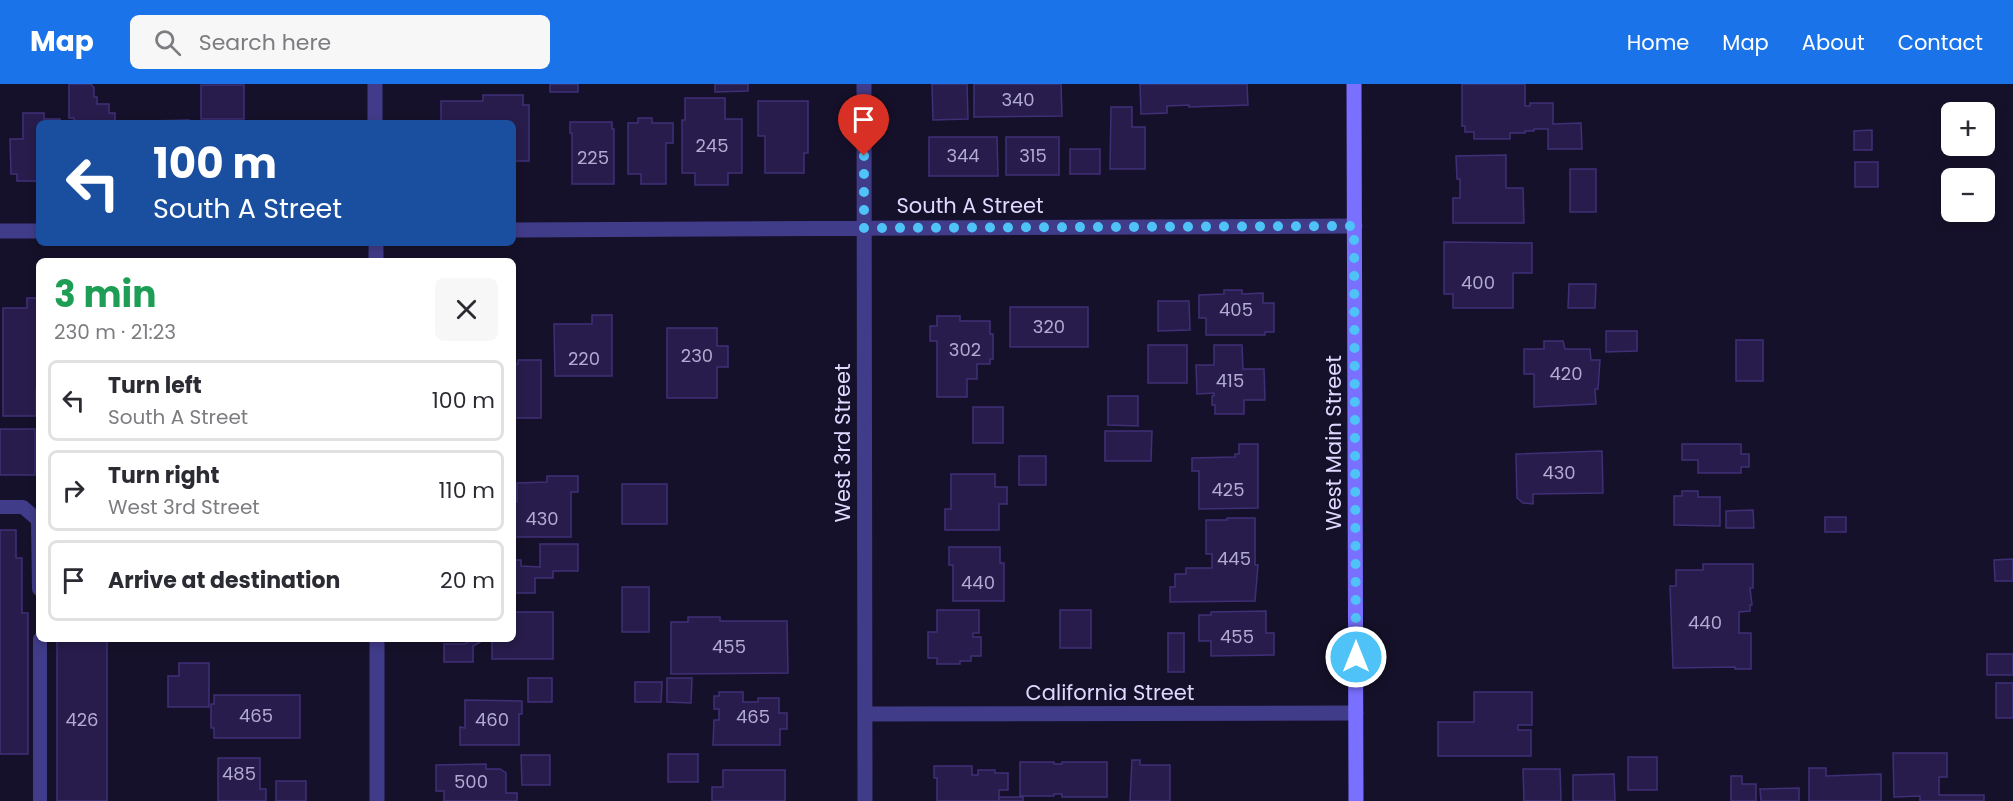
<!DOCTYPE html>
<meta charset="utf-8">
<style>
:root{--surface:#fff;--page:#f7f7f7;--text:#2b2b33;--muted:#7c7c81;--line:#e1e1e2;--accent:#1a73e8}
body{margin:0;font-family:Poppins,sans-serif;background:var(--page);color:var(--text);height:100vh;display:flex;flex-direction:column;font-size:22px;white-space:nowrap}
*{box-sizing:border-box;margin:0}
p{font-size:20px;color:var(--muted)}
.icon{flex:none;width:33px;height:33px;fill:none;stroke:currentColor;stroke-width:2;stroke-linecap:round;stroke-linejoin:round}
.map{position:relative;flex:1;overflow:hidden}
.details{position:absolute;left:36px;top:174px;width:480px;height:384px;display:flex;flex-direction:column;background:var(--surface);border-radius:9px;box-shadow:0 3px 9px #0003}
.details>*{flex:none}
.top-card{position:absolute;left:36px;top:36px;width:480px;height:126px;border-radius:9px;box-shadow:0 3px 9px #0003;background:#1a4fa0;color:#fff;overflow:hidden}
.buttons{position:absolute;left:1941px;top:18px;display:grid;gap:12px}
.buttons a{display:grid;place-items:center;width:54px;height:54px;border-radius:9px;background:var(--surface);box-shadow:0 3px 9px #0003;font-size:30px}
.pin{position:absolute;display:grid;place-items:center;width:51px;height:51px;color:#fff;margin:-62px -26px;border-radius:50% 50% 50% 0;rotate:-45deg;box-shadow:0 0 6px #0007}
.pin .icon{rotate:45deg}
.me{position:absolute;width:66px;margin:-33px;rotate:0deg;stroke-linejoin:round;filter:drop-shadow(0 0 4px #0008)}
.turn{display:flex;align-items:center;gap:21px;height:126px;padding:0 18px;font-size:27px}
.turn .icon{width:78px;height:78px;stroke-width:2.5}
.turn b{display:block;font-size:42px;line-height:51px}
.round{display:grid;place-items:center;flex:none;width:63px;height:63px;border-radius:9px;background:var(--page)}
.summary{display:flex;align-items:center;justify-content:space-between;height:102px;padding:0 18px}
h1{font-size:36px;font-weight:700;line-height:45px;color:#1e9e55}
ul{padding:0;list-style:none}
li{display:flex;align-items:center;gap:18px;height:81px;margin:0 12px 9px;padding:0 6px;border:3px solid var(--line);border-radius:9px}
li div{flex:1}
li b{display:block;font-size:22px}
li em{font-style:normal}
header{display:flex;align-items:center;gap:36px;box-sizing:border-box;height:84px;padding:0 30px;background:var(--accent);color:#fff}
header strong{font-size:28px}
nav{display:flex;gap:33px;margin-inline-start:auto;font-size:21px}
.search{width:420px;height:54px;background:var(--page);display:flex;align-items:center;gap:15px;box-sizing:border-box;padding:0 21px;border-radius:9px;color:var(--muted);font-size:22px}
.map>svg:first-child{display:block}
.building{fill:#271c4b;stroke:#3f2f77;stroke-width:1.5}
.lines{fill:none;stroke-linecap:round;stroke-linejoin:round}
.lane{stroke:#413c89;stroke-width:14}
.street{stroke:#413c89;stroke-width:15}
.secondary{stroke:#7970ff;stroke-width:15}
.route{stroke:#4fc3f7;stroke-width:10;stroke-dasharray:0 18}
.labels{text-anchor:middle;stroke-width:5;stroke-linejoin:round;paint-order:stroke}
.number-label{font-size:18px;fill:#b1aad2}
.street-label{font-size:21px;fill:#dfd9ff;stroke:#16112a}
</style>
<header>
<strong>Map</strong>
<div class="search"><svg class="icon" aria-label="search" viewBox="0 0 24 24"><circle cx="10" cy="10" r="6"/><path d="M15 15l6 6"/></svg>Search here</div>
<nav><a>Home</a><a>Map</a><a>About</a><a>Contact</a></nav>
</header>
<div class="map">
<svg width="2013" height="717" viewBox="0 0 2013 717">
<rect width="100%" height="100%" fill="#16112a"/>
<path class="building" d="M69,0H91L94,4V13H97V20H109V29H115V39H74V34H69Z
M550,0H578V8H550Z
M715,0H748V7L715,8Z
M932,0H967L968,35L933,36Z
M974,0H1061L1062,32L974,33Z
M1140,0H1247L1248,21L1189,23V21L1167,22V29L1141,30Z
M1462,0H1525V22H1530V19H1553V40L1581,39L1582,65H1548V45H1534V47H1525V49H1510V55H1474V48H1465V42H1462Z
M201,1H244V35H201Z
M483,11H523V21H529V77H513V39H441V17H483Z
M685,14H725V35H742V89H728V101H695V89H682V36H685Z
M758,17H808V69H804V89H765V52H758Z
M1111,23H1132V43H1145V85H1110Z
M23,29H44V35H60V39H39V97H17V90H11L10,55H23Z
M638,34H652V39H673V59H666V100H641V90H628V39H638Z
M189,36V39H149V37Z
M570,38H612V45H614V100H572V49H570Z
M1872,46V66H1854V47Z
M929,53H997L998,92H929Z
M1006,53H1059V91H1006Z
M1070,65H1100V90H1070Z
M1506,71V104H1523L1524,139H1453V114H1460V95H1457L1456,72Z
M1855,78H1878V103H1855Z
M1570,85H1596V128H1570Z
M1444,158L1532,159V189H1513V224H1453V210H1444Z
M1569,200H1596L1595,224H1568Z
M1224,206H1242V210L1263,209V219H1274V248H1265V251H1206V234H1199V211L1224,210Z
M27,214H39V305H36V332H3V224H27Z
M1158,217H1189L1190,246L1158,247Z
M1010,223H1088V263H1010Z
M592,231H612V292H555L554,240H592Z
M937,232H960V237H990V250H993V275H990V280H977V295H967V313H937V257H930V242H937Z
M667,244H717V262H728V283H717V314H667Z
M1606,247H1637V267L1606,268Z
M1736,256H1763V297H1736Z
M1544,257H1563L1565,265H1590L1591,276H1600L1598,305H1595L1596,320L1534,323V290H1524V265H1544Z
M1148,261H1187V299H1148Z
M1214,261H1242L1243,285H1264L1265,316H1244V330H1215V321H1212V312H1214V309L1197,310L1196,281H1214Z
M518,276H541V334H513V280H518Z
M1108,312H1138V342L1108,341Z
M973,323H1003V359H973Z
M0,345H35V391H0Z
M1105,347H1152L1151,377H1105Z
M1239,360H1258V424L1199,425V387H1192V374L1235,373V370H1239Z
M1682,360H1741V370H1749V383H1741V389H1698V376H1682Z
M1602,367L1603,409L1533,410V420L1523,419L1517,414L1516,370Z
M1019,372H1046V401H1019Z
M951,390H995V403H1007V420H999V446H945V425H951Z
M547,392H578V408H571V453H513V418H517V399L547,398Z
M622,400H667V440H622Z
M1682,407H1698V413H1720V442L1674,441V412H1682Z
M1753,426L1754,444H1726V427Z
M1825,433H1846V448H1825Z
M1227,434H1255V481H1258L1255,517L1170,518V503H1175V490H1186V484H1212V470H1206V436H1227Z
M0,446H16V474H22V529H28V670H0Z
M540,460H578V487H553V494H535V509H513V476H521V482L540,483Z
M949,463H1000V479H1004V517H953V481H949Z
M2013,475V497H1995L1994,476Z
M1703,480H1753V504H1750L1752,521H1750V527L1739,528V549H1751V585H1735V583L1673,584L1670,502H1676V486H1703Z
M622,503H649V548H622Z
M937,526H979V549H973V553H981V572H971V577H960V580H937V574H928V548H937Z
M1060,526H1091V564H1060Z
M1266,527V549H1274V571L1211,572V557H1199V531H1211V528Z
M513,528H553V575H492V557H482L473,562V578H444V560H465L473,555H513Z
M688,533H720V537H787L788,589L671,590V538H688Z
M1168,549H1184V588H1168Z
M57,555H107V717H57Z
M1987,570H2013V591H1987Z
M179,579H209V623H168V592H179Z
M528,594H552V618H528Z
M667,594H692L691,619L667,618Z
M635,598H662L661,618H635Z
M1996,599H2013V634H1996Z
M719,608H743V618H758V614H779V629H787V645H780V661H713L714,636H719V625H714V612H719Z
M1474,608H1532V641H1518V646H1531V672H1438V638H1474Z
M214,611H300V654H214V644H211V620H214Z
M465,616L522,617V630H519V661H460V643L465,644Z
M1893,669H1947V693H1939V711H1984V717H1920V712L1894,713Z
M668,670H698V698H668Z
M521,671H550V701H522Z
M1628,673H1657V706H1628Z
M218,674H260V705H266V717H218Z
M1132,676H1140V681H1170V717H1130Z
M1020,678H1054V680H1062V678H1107V713H1062V710H1054V712H1020Z
M486,680V685H500L506,689V709H517V717H444V707H436V681Z
M934,682H972V691H978V686H995V689H1008V706H999V717H937V694H934Z
M1809,684H1826V692L1881,690V717H1809Z
M1523,685H1560L1561,717H1524Z
M723,686H785V717H712V703H723Z
M1614,690L1615,717H1573V691Z
M1731,692H1742V700H1756V717H1731Z
M276,697H306V717H276Z
M1799,704V717H1761L1760,705Z
M999,713H1023V717H999Z"/>
<g class="lines">
<path class="lane" d="M0,423H23L38,436L39,505
M40,555V717"/>
<path class="street" d="M375,0V39
M864,0L865,717
M513,146L1355,142
M0,147H39
M376,159V177
M377,555V717
M865,630L1356,629"/>
<path class="secondary" d="M1354,0L1356,717"/>
</g>
<g class="lines">
<path class="route" d="M864,72V144L1354,142L1356,573"/>
</g>
<g class="labels">
<g class="number-label">
<text x="1018" y="22">340</text>
<text x="712" y="68">245</text>
<text x="963" y="78">344</text>
<text x="1033" y="78">315</text>
<text x="593" y="80">225</text>
<text x="1478" y="205">400</text>
<text x="1236" y="232">405</text>
<text x="1049" y="249">320</text>
<text x="965" y="272">302</text>
<text x="697" y="278">230</text>
<text x="584" y="281">220</text>
<text x="1566" y="296">420</text>
<text x="1230" y="303">415</text>
<text x="1559" y="395">430</text>
<text x="1228" y="412">425</text>
<text x="542" y="441">430</text>
<text x="1234" y="481">445</text>
<text x="978" y="505">440</text>
<text x="1705" y="545">440</text>
<text x="1237" y="559">455</text>
<text x="729" y="569">455</text>
<text x="256" y="638">465</text>
<text x="753" y="639">465</text>
<text x="82" y="642">426</text>
<text x="492" y="642">460</text>
<text x="239" y="696">485</text>
<text x="471" y="704">500</text>
</g>
<g class="street-label">
<text x="970" y="129">South A Street</text>
<text transform="translate(843 359) rotate(-90)" y="7">West 3rd Street</text>
<text transform="translate(1334 359) rotate(-90)" y="7">West Main Street</text>
<text x="1110" y="616">California Street</text>
</g>
</g>
</svg>
<div class="buttons">
<a>+</a>
<a>−</a>
</div>
<div class="pin" style="left:864px;top:72px;background:#d93025"><svg class="icon" aria-label="arrive" viewBox="0 0 24 24"><path d="M6 21V4h12l-3 4 3 4H6"/></svg></div>
<svg class="me" style="left:1356px;top:573px" viewBox="-20 -20 40 40"><circle r="17" fill="#4fc3f7" stroke="#fff" stroke-width="3"/><path d="M0-11L8 9 0 5-8 9z" fill="#fff"/></svg>
<div class="top-card">
<div class="turn"><svg class="icon" aria-label="left" viewBox="0 0 24 24"><path d="M17 20v-9H6M10 6l-5 5 5 5"/></svg><div><b>100 m</b>South A Street</div></div>
</div>
<section class="details">
<div class="summary"><div><h1>3 min</h1><p>230 m · 21:23</p></div><a class="round"><svg class="icon" aria-label="close" viewBox="0 0 24 24"><path d="M6 6l12 12M18 6L6 18"/></svg></a></div>
<ul>
<li><svg class="icon" aria-label="left" viewBox="0 0 24 24"><path d="M17 20v-9H6M10 6l-5 5 5 5"/></svg><div><b>Turn left</b><p>South A Street</p></div><em>100 m</em></li>
<li><svg class="icon" aria-label="right" viewBox="0 0 24 24"><path d="M7 20v-9h11M14 6l5 5-5 5"/></svg><div><b>Turn right</b><p>West 3rd Street</p></div><em>110 m</em></li>
<li><svg class="icon" aria-label="arrive" viewBox="0 0 24 24"><path d="M6 21V4h12l-3 4 3 4H6"/></svg><div><b>Arrive at destination</b></div><em>20 m</em></li>
</ul>
</section>
</div>
